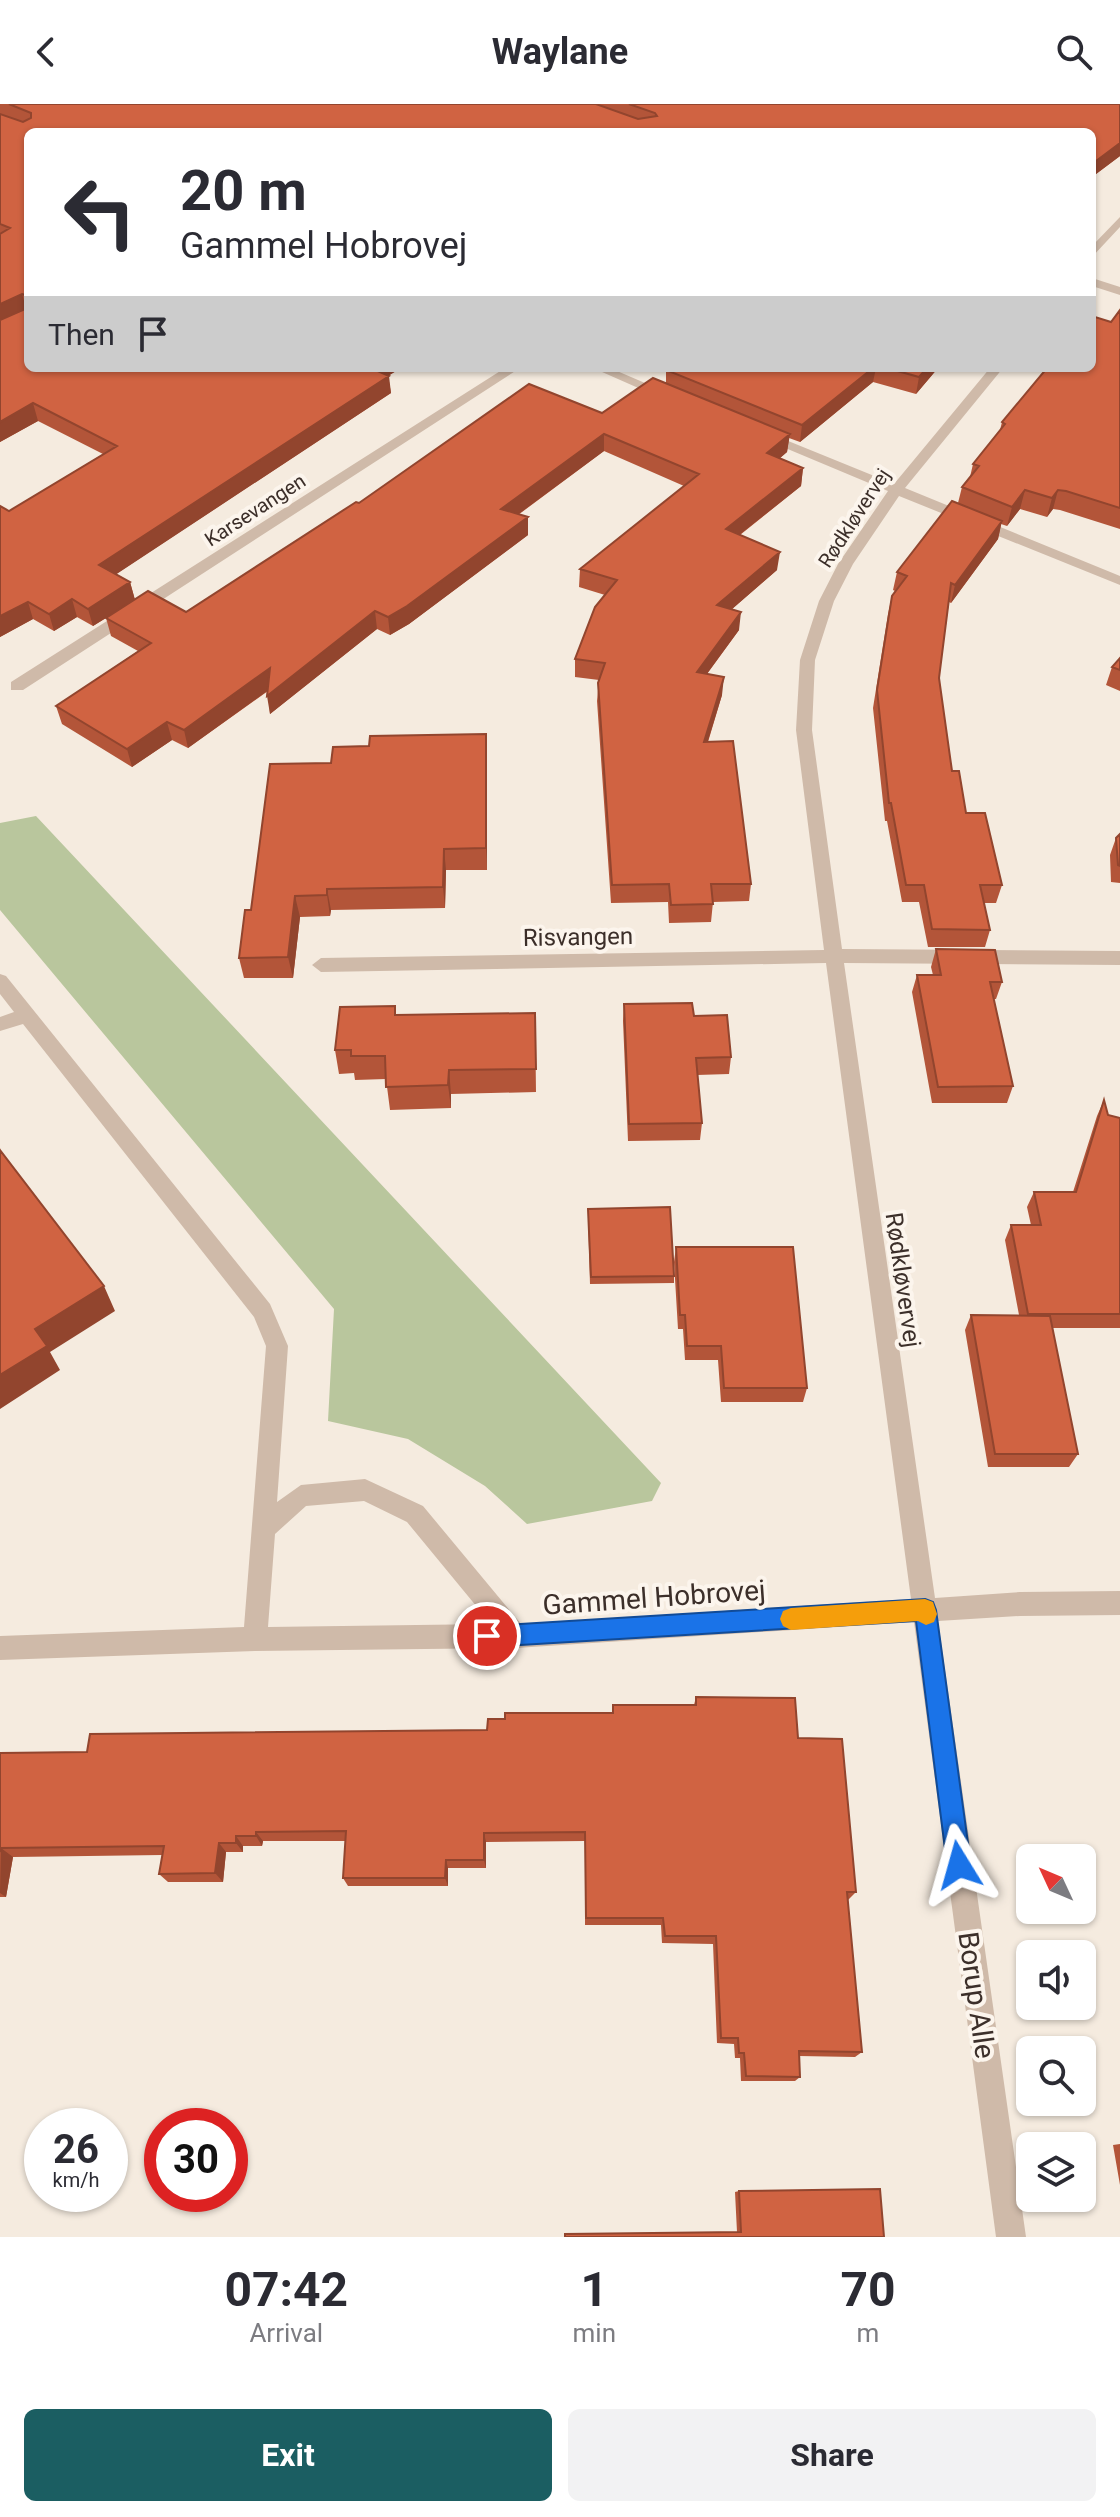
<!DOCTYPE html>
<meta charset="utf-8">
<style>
:root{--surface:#fff;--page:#f2f2f3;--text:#2b2b33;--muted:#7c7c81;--accent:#1b5e62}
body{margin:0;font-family:Roboto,sans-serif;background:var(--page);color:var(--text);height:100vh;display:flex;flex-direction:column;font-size:30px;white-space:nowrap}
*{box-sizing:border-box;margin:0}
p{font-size:26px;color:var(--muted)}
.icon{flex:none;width:44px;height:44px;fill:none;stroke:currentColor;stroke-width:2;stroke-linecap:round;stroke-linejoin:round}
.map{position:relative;height:2133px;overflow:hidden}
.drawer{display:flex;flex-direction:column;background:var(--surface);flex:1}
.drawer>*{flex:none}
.top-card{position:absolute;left:24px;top:24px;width:1072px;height:244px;border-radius:12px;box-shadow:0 2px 6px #0004;background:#fff;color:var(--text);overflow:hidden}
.needle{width:52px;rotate:314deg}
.controls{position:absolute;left:1016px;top:1740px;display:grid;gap:16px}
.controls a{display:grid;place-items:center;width:80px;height:80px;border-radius:12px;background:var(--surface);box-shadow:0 2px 6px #0004;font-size:40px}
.speed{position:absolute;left:24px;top:2004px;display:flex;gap:16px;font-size:40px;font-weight:700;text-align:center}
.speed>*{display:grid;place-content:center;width:104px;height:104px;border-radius:50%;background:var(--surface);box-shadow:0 2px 6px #0004;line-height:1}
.speed small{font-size:20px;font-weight:400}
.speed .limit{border:12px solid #d22;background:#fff;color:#111}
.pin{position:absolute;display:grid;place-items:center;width:68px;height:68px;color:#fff;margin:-34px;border:4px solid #fff;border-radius:50%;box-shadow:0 2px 8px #0007}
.me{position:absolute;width:88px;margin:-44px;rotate:352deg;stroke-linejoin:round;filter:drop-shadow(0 0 6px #0008)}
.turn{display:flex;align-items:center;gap:28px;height:168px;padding:0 24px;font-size:36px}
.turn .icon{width:104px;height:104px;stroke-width:2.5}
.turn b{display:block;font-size:56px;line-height:68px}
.then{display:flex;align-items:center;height:76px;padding:0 24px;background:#0003;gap:16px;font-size:30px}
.eta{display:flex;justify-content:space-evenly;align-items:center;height:136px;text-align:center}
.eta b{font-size:48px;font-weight:700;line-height:56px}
.button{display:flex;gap:16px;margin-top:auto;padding:16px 24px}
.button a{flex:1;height:92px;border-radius:12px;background:var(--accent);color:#fff;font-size:32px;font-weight:700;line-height:92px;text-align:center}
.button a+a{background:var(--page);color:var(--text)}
header{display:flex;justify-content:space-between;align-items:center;height:104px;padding:0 24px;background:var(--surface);font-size:36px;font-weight:700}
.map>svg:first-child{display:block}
.green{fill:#b9c69d}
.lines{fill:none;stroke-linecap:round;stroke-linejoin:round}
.minor{fill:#cfbaa9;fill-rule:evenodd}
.wall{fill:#b35539}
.shaded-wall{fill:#92452e}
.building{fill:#d06342;stroke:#92452e;stroke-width:2}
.route{fill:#1a73e8;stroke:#114b97;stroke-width:2}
.slow{fill:#f59e0b}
.labels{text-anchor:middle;stroke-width:8;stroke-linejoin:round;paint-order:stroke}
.far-street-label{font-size:20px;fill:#3c2f2a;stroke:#fcf5ed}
.street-label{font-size:24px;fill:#3c2f2a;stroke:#fcf5ed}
.near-street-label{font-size:28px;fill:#3c2f2a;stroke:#fcf5ed}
</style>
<header><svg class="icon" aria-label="back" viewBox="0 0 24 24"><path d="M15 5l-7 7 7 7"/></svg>Waylane<svg class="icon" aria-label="search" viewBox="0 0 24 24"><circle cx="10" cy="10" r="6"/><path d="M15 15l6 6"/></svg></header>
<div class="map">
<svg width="1120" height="2133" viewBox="0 0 1120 2133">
<rect width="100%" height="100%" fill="#f5ebdf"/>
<path class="green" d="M36,712L661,1379L652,1397L527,1420L485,1382L408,1335L328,1317L334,1205L0,806V719Z"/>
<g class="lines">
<path class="minor" d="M1120,113V123L1092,153V142Z
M1092,174L1120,183V191L1092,182Z
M505,264H520L23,586H11V578Z
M593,264H610L673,291L661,294Z
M990,264H1003L905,384L1120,472V481L899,392L853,460L834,497L815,556L812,626L842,845L1120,847V861L844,859L935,1494L1020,1488L1120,1487V1511L1020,1512L938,1517L1026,2133H996L914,1518L516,1544L255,1547L0,1556V1532L244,1523L266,1242L254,1213L23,920L0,927V913L14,908L0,890V870L6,872L270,1200L288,1242L277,1398L301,1381L365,1375L423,1402L521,1520L911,1495L826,859L321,868L312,861L321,854L824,846L796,626L800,556L819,497L838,460L888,387L759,333L771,330L894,380ZM364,1397L407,1418L491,1520L268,1523L275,1430L306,1402Z"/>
</g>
<path class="wall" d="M0,0H1120V52L1092,73L28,28V264H401L388,272L391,289L116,470L130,478L135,496L93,522L77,513L54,527L33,515L0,533V402L9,407L103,350L38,317L0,338Z
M1120,206V425L1060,406L1053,405L1047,413L1020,405L1007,422L1001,420L998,435L951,499L949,498L939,574L952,667L966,709L1002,781L996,799H984L990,826L985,843H928L919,798H902L887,717H885L873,604L888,510L892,492L895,487L893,486L897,468L958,399L962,383L970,373L973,360L1000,326L1002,318L1111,218Z
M670,264H938L916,290L873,278L800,338L789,334L787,348L780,354L803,364L801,382L740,431L777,466L732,505L739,526L707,570L722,591L708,638L751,780L749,797L713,798L711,818L669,819L668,798L611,799L597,597L599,576L575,573V555L605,491L579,483L580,465L684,382L604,347L518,411L528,431L409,520L390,531L377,525L270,610L268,587L188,644L172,636L132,663L62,620L56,602L138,547L111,532L106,514L186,508L359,399L602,309L666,279V266Z
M1120,554V587L1106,581L1112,563Z
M486,630L487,766H446L445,804L331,806L330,812L300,813L293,874H244L239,854L251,806L331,659L369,642Z
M1120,730V779L1111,778L1110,751L1116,734Z
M936,845L1002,878L996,895H994L1013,982L1007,999H932L912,888L917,871H933L931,863Z
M624,900L694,912L731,953L729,970L697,971L702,1019L700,1036L628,1037L623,917Z
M535,909L536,988L451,990V1004L390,1006L386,975L355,976L354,969L339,970L335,946L397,911Z
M1104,996L1108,1011L1120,1014V1224H1052L1078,1350L1069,1363H988L965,1226L971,1211H1019L1005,1136L1011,1121H1031L1027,1103L1034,1088H1073L1097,1012Z
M588,1113L674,1172V1179L590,1180Z
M676,1143L807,1284L803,1298H721L718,1256H685L683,1225H678L674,1158Z
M696,1593L798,1634L856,1788L848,1796L862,1948L855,1953L799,1952L800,1973L795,1977H741L740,1954H735L734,1940L717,1939L713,1840L662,1839L661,1821H585V1737L486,1738V1764H448V1782H348L343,1774L346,1737H263L262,1742H243V1748H226L223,1778H168L159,1770L162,1751L13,1753L6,1793H0V1649L87,1648L487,1626L612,1609L613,1601H694Z
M1120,2040V2081L1113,2041Z
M739,2087L884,2133L737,2128L735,2088Z"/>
<path class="shaded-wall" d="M1120,39V52L1092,73V60Z
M22,190L27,207L0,220V200Z
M371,264H401L373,281Z
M873,264H876L873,278L800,338L802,321Z
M927,264H938L916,290L919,273Z
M389,272L391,289L103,479L99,461Z
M33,299L38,317L0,338V318Z
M604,330V347L501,423V405Z
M790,330L787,348L765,367L767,349Z
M803,364L801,382L724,443L726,425Z
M1025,386L1020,405L1007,422L1012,403Z
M1058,386L1053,405L1047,413L1052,394Z
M528,413V431L409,520L390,531L388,513Z
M1002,417L998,435L951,499L955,481Z
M780,448L777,466L716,519L717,501Z
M130,478L135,496L93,522L88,505Z
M72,495L77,513L54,527L49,510Z
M28,498L33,515L0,533V512Z
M375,507L377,525L270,610L267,592Z
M741,508L739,526L695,586L697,568Z
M270,564L274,582L188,644L184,626Z
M724,573L722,591L702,656L704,638Z
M167,618L172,636L132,663L127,645Z
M486,630L487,652V766L486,744Z
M444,745L446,766L445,804L443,783Z
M327,785L331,806L330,812L327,791Z
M295,792L300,813L293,874L288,853Z
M449,966L451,990V1004L448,981Z
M104,1182L115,1207L50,1248L60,1266L0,1305V1271L35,1225Z
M256,1728L263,1737L262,1742L256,1732Z
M484,1729L486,1738V1764L484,1756Z
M236,1732L243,1742V1748L236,1739Z
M219,1739L226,1748L223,1778L215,1769Z
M1,1744L13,1753L6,1793L0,1789Z
M446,1756L448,1764V1782L445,1774Z"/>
<path class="building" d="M9,0H596L638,15L657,12L655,9L629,0H1120V39L1092,60V28H28V264H371L389,272L99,461L130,478L88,505L72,495L49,510L28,498L0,512V402L9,407L117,342L33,299L0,318V216L25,205L26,191L22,190L0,200V130L10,124L0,120V10L23,18L31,14V9Z
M1120,206V404L1066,387L1058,386L1052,394L1025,386L1012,403L962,383L979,362L973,360L1005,320L1002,318L1047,264H1092V212L1111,218Z
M670,264H873L802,321L666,266Z
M887,264H927L919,273Z
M653,274L790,330L767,349L803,364L726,425L780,448L717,501L741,508L697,568L724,573L704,638L733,637L751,780H711L713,800L671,801L669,780L612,781L598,579L605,559L575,555L595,503L617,476L580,465L699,370L604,330L501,405L528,413L407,502L388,513L375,507L267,592L270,564L184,626L167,618L127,645L56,602L151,539L106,514L148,487L186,508L356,398L359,399L529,280L602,309Z
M952,397L1002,417L955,481L951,479L939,574L952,667H959L966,709H985L1002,781H980L990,826L932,825L924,781H906L891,699H889L877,586L892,492L907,472L897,468Z
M1120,554V566L1112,563Z
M486,630V744L444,745L443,783L327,785V791L295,792L288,853L239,854L245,806H251L270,660L331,659L333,643L369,642L370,632Z
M1120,730V762L1118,761L1116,734Z
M936,845L995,846L1002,878H990L1013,982L938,983L917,871H941Z
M692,899L694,912L727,911L731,953L696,954L702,1019L629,1020L624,900Z
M395,902V911L535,909L536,965L449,966L448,981L386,983L385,952H351V946H335L340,903Z
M1104,996L1108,1011L1120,1014V1210H1028L1011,1121H1041L1034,1088H1076Z
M0,1046L104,1182L35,1225L47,1242L0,1271Z
M670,1103L674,1172L591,1173L588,1105Z
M676,1143H793L807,1284H724L721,1242H687L685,1211H680Z
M971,1211L1050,1212L1078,1350H995Z
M696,1593L795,1594L798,1634L842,1635L856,1788H847L862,1948L799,1947L800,1973L746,1972L744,1949H739L738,1934H721L716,1832H665L663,1814H586L585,1728L484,1729V1756H446L445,1774H343L346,1727L256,1728V1732H236V1739H219L215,1769L159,1770L164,1742L1,1744L0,1748V1649L87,1648L90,1630L487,1626L488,1615H505V1609H613V1601H696Z
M880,2085L884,2133H565V2130L741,2128L739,2087Z"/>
<path class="route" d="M925,1495L933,1498L936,1506L971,1761L967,1770L959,1773L950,1770L947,1761L916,1517L487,1543L480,1540L476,1532L480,1525L487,1522Z"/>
<path class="slow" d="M925,1495L933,1498L937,1510L934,1518L926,1521L918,1517L791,1526L783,1522L780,1515L783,1507L791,1504Z"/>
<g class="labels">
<g class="far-street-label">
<text transform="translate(255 406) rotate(-33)" y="7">Karsevangen</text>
<text transform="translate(854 414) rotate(-57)" y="7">Rødkløvervej</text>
</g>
<g class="street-label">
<text transform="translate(578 833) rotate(-1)" y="8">Risvangen</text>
<text transform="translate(903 1176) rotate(82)" y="8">Rødkløvervej</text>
</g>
<g class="near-street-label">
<text transform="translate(654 1493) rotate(-4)" y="10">Gammel Hobrovej</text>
<text transform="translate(977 1891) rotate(82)" y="10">Borup Alle</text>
</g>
</g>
</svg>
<div class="controls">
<a><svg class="needle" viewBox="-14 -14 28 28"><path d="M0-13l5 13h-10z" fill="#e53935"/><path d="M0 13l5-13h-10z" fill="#7c7c81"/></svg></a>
<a><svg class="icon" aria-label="sound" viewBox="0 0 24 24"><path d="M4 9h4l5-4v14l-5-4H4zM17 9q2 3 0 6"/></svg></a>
<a><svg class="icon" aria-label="search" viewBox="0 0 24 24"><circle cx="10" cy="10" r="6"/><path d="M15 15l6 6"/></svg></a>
<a><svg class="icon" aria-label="layers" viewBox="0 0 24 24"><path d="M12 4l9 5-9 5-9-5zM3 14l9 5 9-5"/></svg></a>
</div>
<div class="speed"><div>26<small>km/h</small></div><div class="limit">30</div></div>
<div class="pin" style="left:487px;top:1532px;background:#d93025"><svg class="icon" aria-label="arrive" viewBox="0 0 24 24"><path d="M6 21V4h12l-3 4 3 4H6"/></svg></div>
<svg class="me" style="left:959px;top:1761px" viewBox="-20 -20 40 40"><path d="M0-17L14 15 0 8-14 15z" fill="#1a73e8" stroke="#fff" stroke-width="4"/></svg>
<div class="top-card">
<div class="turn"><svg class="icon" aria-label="left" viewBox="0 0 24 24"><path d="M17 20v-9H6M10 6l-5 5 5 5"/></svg><div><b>20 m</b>Gammel Hobrovej</div></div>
<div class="then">Then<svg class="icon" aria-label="arrive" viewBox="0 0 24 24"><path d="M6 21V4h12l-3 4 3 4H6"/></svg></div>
</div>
</div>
<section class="drawer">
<div class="eta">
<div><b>07:42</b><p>Arrival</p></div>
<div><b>1</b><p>min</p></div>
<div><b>70</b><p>m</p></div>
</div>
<div class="button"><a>Exit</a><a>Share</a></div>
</section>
